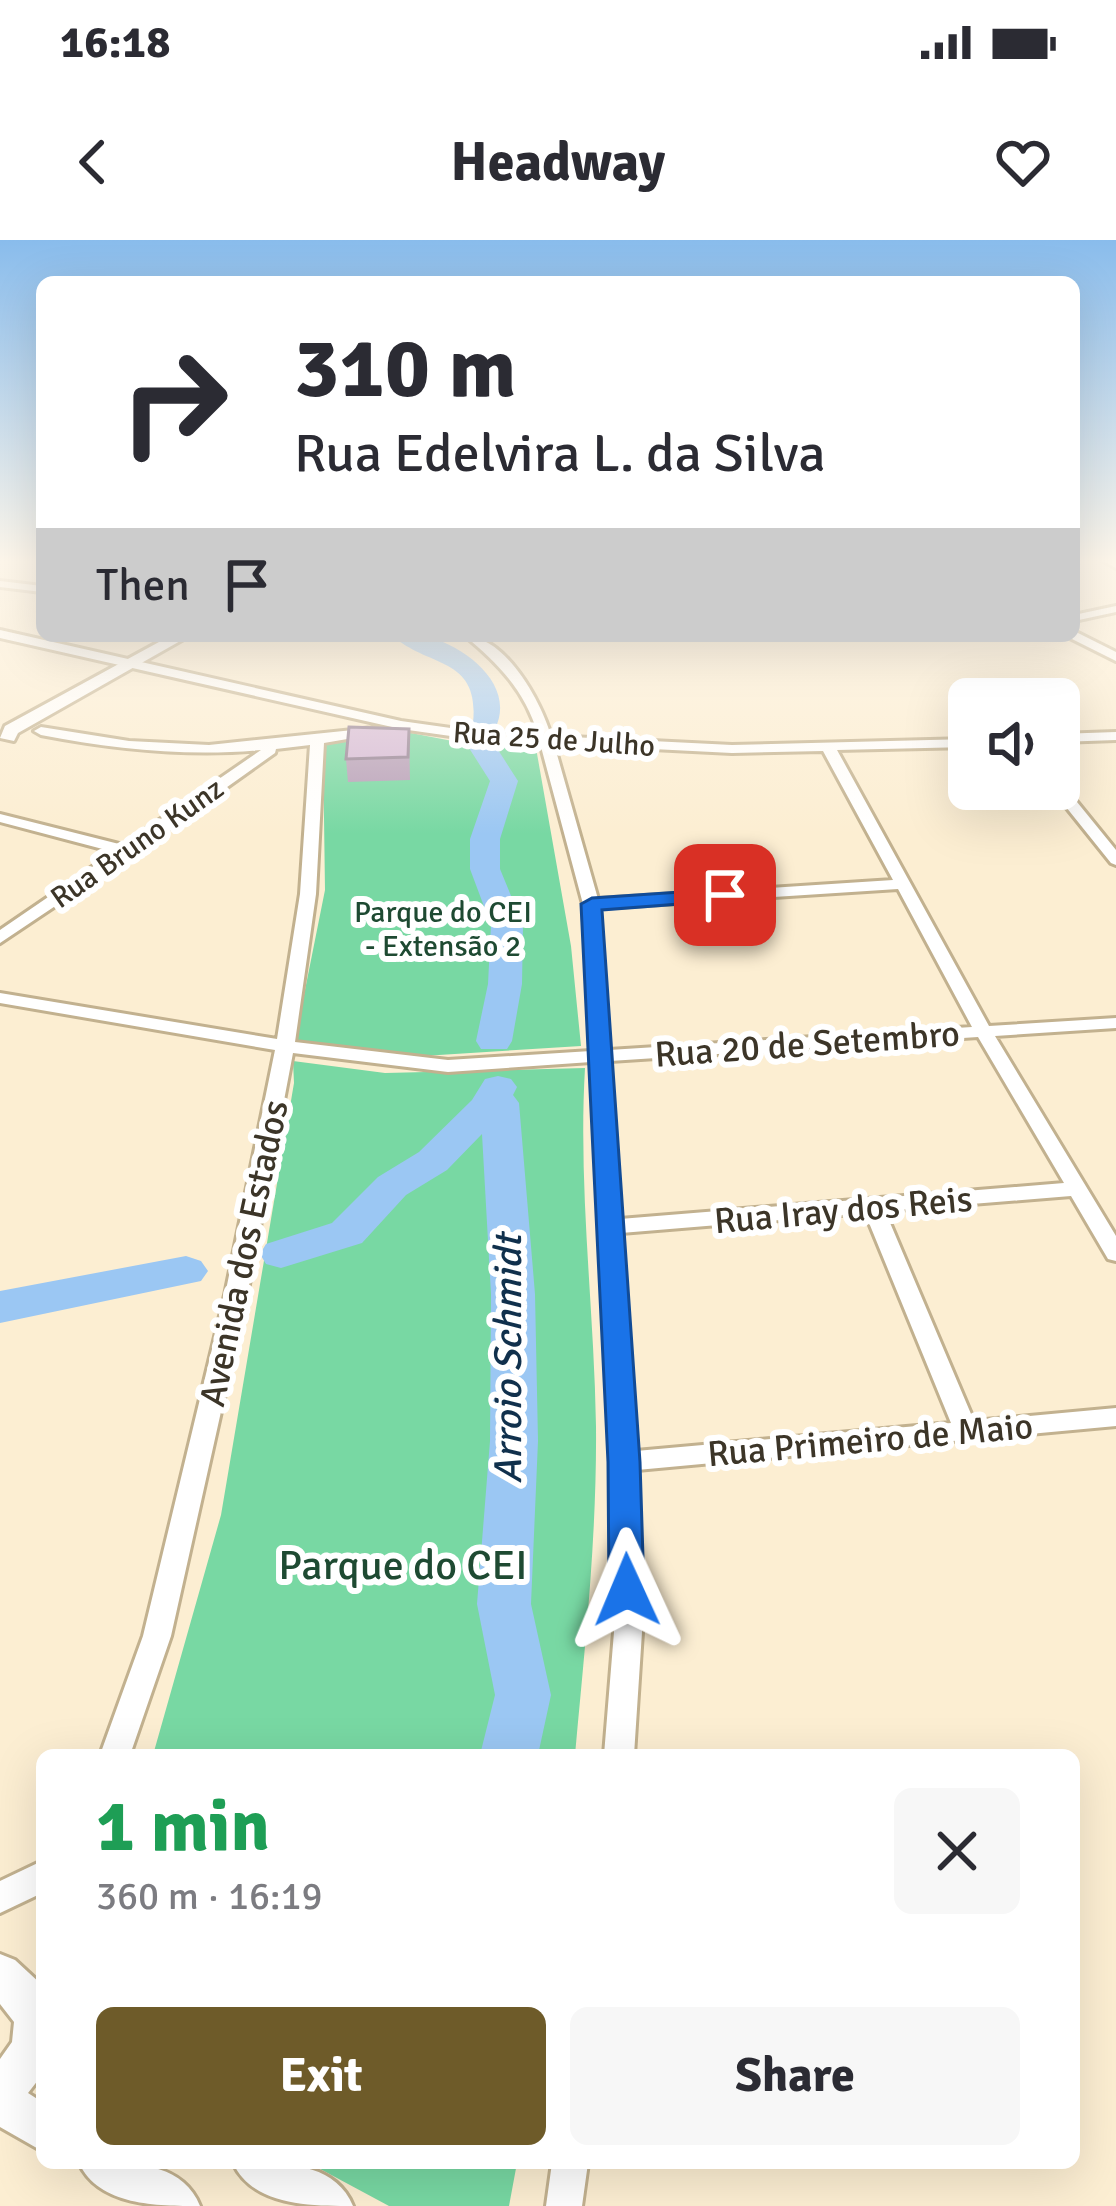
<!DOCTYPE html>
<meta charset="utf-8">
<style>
:root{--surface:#fff;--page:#f7f7f7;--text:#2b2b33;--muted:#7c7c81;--accent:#6e5b29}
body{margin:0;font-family:Signika,sans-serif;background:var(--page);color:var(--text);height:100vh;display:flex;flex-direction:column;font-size:45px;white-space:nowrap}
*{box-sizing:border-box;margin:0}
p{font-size:39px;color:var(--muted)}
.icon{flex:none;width:66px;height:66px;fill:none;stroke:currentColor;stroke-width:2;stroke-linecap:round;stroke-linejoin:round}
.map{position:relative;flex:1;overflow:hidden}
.sheet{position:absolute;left:36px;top:1509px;width:1044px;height:420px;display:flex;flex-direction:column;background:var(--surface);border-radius:18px;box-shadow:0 12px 48px #0002}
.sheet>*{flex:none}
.top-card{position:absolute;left:36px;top:36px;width:1044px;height:366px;border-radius:18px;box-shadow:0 12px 48px #0002;background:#fff;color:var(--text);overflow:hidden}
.fabs{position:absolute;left:948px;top:438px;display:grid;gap:24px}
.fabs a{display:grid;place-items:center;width:132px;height:132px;border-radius:18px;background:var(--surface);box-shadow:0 12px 48px #0002;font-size:60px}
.pin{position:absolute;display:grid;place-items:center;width:102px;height:102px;color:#fff;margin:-51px;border-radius:24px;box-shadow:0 6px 18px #0006}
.me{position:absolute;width:132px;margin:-66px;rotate:359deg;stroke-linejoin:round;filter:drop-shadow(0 0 9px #0008)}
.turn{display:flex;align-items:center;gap:42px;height:252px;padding:0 60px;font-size:54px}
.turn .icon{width:156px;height:156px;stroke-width:2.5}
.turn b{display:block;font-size:84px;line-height:102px}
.then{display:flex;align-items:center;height:114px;padding:0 60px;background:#0003;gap:24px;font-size:45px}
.round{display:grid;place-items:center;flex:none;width:126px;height:126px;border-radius:18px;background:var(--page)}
.headline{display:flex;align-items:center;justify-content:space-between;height:204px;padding:0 60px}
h1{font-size:72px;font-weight:800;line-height:90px;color:#1e9e55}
.primary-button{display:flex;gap:24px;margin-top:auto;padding:24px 60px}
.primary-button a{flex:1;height:138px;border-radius:18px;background:var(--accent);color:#fff;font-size:48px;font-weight:800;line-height:138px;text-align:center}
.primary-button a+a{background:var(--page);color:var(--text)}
.status{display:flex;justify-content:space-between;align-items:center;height:84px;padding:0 60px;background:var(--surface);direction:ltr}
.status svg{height:33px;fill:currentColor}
header{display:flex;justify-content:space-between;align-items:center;height:156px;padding:0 60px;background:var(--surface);font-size:54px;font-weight:800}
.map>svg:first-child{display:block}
.green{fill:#78d8a3}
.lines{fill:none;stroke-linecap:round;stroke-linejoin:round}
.river{fill:#9bc7f3;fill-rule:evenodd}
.minor-casing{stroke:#c2b18f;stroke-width:6}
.secondary-casing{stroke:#c2b18f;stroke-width:6}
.minor{fill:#fff;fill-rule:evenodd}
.secondary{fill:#fff;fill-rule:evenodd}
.wall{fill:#b7a0b9}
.building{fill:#d5bad7;stroke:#958296;stroke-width:3}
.route{fill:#1a73e8;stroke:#114b97;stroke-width:3}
.labels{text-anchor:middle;stroke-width:12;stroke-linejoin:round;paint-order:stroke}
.far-street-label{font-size:30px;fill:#3c3528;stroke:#fff}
.far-park-label{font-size:30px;fill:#1e4a32;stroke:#fff}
.street-label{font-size:36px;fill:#3c3528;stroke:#fff}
.water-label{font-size:39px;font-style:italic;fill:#10304c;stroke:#fff}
.near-park-label{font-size:42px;fill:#1e4a32;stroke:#fff}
</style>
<div class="status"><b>16:18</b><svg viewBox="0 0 49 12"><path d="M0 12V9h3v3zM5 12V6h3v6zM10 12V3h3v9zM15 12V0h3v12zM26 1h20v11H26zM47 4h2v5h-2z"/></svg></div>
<header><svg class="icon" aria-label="back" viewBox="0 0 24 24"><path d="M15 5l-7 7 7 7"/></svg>Headway<svg class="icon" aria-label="heart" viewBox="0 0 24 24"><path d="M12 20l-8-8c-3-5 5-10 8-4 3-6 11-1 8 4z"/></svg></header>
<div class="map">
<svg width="1116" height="1966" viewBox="0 0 1116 1966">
<rect width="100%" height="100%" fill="#fceed2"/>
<path class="green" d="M411,493L468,504L536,508L571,706L581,806L423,816L295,800L325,650L323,504Z
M293,821L385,833L585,828C578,948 594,1066 596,1186C597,1296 585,1406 575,1515H153L221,1275L294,843Z
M309,1923H517L509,1966H389Z"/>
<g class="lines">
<path class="river" d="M393,396C406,396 420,394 432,398C468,409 516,446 495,489L486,491L473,483C480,416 428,428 393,396Z
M483,500L493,502L518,541L500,599V629L523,685L522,744L512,801L507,809H481L476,801L488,744L491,685L470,629V599L490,541L469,508Z
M498,836L511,839L517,847L513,855L519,863L535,1054L538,1201L531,1364L551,1455L538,1515H480L495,1455L477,1364L490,1201L491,1054L482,894L447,930L406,955L362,1003L281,1028L266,1024L260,1014L266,1004L332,983L378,937L419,912L472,860L485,839Z
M186,1016L201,1021L208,1031L201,1041L0,1083V1051Z"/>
<defs>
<path id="minor" d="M1098,318L1116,321V328Z
M0,341L42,346V352L0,347Z
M1116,366V372L1074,381V375Z
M0,390L401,481L479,492L538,495C526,452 498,423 465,396C505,396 541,461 551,496L732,505L969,499V507L837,510L989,786L1116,778V788L995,796L1116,996V1021L1108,1019L1071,956L885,971L974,1181L1116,1168V1186L637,1230L642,1392L634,1515H604L614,1392L612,1222L591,822L448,832L293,813L247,1055L171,1396L130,1515H100L143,1396L225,1055L275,810L0,763V753L277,799L300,654L310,505L276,509L275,513L133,614L0,703V690L114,612L0,582V574L123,605L261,510C187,517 114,509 41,495L34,491L41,487L129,501L209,505L382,487V493L324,503L316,654L295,802L448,820L591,811L583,664L540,503L479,500L401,489L0,398ZM554,504L732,513L823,511L893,640L598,659ZM898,649L972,787L609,810L599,668ZM978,797L1064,943L620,979L610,821ZM865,973L951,1183L636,1211L621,993Z
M1074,391L1116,412V421L1070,398Z
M1116,492V500L1059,502V494Z
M1059,545L1064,546L1116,610V625L1111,623L1054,552L1052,549H1059Z
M42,1621V1653L0,1673V1641Z
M552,1923H588L582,1966H546Z"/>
<path id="secondary" d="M170,396H189L18,493L14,501L0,498L5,486Z
M0,1714L15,1720L42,1745V1835L28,1853L42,1862V1911L0,1887V1819L12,1802L14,1782L0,1764Z
M79,1923C122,1923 181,1918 200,1966C157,1966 99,1966 79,1923Z
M233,1923C276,1923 334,1919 353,1966C310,1966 253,1966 233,1923Z"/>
</defs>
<use href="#minor" class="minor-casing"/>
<use href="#secondary" class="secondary-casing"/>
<use href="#minor" class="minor"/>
<use href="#secondary" class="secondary"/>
</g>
<path class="wall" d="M409,489L410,540L348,542L346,519Z"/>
<path class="building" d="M349,487L409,489L408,517L346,519Z"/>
<linearGradient id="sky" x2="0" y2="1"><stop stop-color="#89bcec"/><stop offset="0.54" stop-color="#fef7eb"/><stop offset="1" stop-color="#fef7eb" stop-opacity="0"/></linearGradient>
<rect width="1116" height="594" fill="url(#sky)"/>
<path class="route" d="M725,649L735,655L732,660L602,670L640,1222L644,1350L639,1360L627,1364L614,1360L609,1350L608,1222L581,664L592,658Z"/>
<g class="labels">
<g class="far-street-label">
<text transform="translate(554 499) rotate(4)" y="10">Rua 25 de Julho</text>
<text transform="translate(137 603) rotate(-35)" y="10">Rua Bruno Kunz</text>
</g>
<g class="far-park-label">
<text x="443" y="682">Parque do CEI<tspan x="443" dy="34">- Extensão 2</tspan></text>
</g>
<g class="street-label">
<text transform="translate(807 803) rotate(-4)" y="13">Rua 20 de Setembro</text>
<text transform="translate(843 969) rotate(-5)" y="13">Rua Iray dos Reis</text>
<text transform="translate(243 1013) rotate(-78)" y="13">Avenida dos Estados</text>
<text transform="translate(870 1199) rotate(-5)" y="13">Rua Primeiro de Maio</text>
</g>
<g class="water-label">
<text transform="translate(507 1119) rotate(-90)" y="14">Arroio Schmidt</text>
</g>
<g class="near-park-label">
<text x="403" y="1339">Parque do CEI</text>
</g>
</g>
</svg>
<div class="fabs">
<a><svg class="icon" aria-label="sound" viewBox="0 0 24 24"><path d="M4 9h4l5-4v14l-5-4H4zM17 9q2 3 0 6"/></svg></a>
</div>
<div class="pin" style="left:725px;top:655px;background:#d93025"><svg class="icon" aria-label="arrive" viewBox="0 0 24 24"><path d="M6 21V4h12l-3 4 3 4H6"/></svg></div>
<svg class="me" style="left:627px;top:1350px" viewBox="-20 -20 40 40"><path d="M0-17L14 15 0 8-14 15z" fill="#1a73e8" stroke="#fff" stroke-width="4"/></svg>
<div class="top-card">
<div class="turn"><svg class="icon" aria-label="right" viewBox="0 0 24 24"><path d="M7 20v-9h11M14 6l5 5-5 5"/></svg><div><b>310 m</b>Rua Edelvira L. da Silva</div></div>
<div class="then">Then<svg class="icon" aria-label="arrive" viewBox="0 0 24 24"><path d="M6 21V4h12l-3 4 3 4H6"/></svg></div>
</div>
<section class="sheet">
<div class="headline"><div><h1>1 min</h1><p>360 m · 16:19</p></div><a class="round"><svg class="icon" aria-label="close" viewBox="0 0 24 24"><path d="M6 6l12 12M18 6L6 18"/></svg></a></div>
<div class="primary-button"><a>Exit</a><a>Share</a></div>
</section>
</div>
